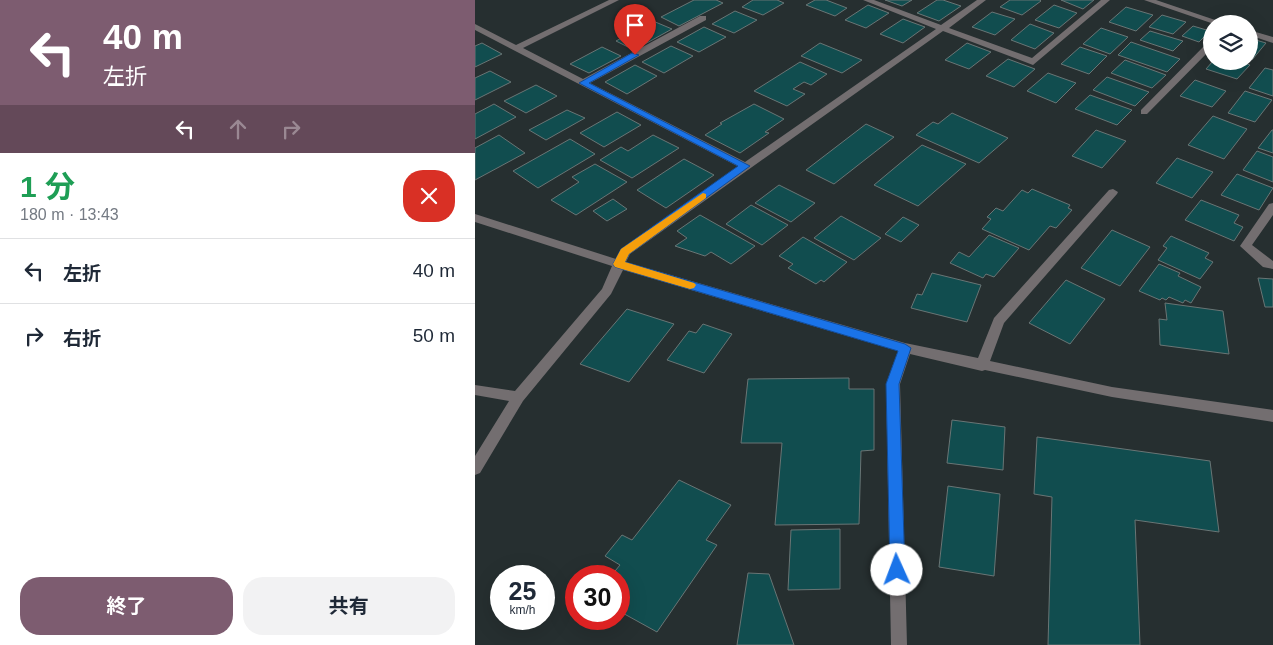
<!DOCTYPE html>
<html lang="ja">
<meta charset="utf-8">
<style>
:root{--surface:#fff;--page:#f2f2f3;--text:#1f2937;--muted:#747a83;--line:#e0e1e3;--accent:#7d5c70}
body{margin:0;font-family:Arial,"Noto Sans JP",sans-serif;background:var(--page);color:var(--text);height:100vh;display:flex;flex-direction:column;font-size:19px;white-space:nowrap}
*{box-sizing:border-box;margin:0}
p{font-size:16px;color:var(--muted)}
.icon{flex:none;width:28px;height:28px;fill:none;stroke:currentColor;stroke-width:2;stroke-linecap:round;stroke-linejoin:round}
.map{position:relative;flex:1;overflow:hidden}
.drawer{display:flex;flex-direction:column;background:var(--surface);width:475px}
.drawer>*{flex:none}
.banner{background:#7d5c70;color:#fff;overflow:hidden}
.tools{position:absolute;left:728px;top:15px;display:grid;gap:10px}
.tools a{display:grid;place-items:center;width:55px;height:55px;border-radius:50%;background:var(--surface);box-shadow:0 5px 20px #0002;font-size:25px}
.speed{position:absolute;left:15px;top:565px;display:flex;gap:10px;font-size:25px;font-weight:700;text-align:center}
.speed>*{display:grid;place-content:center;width:65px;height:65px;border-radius:50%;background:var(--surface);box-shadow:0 5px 20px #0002;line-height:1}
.speed small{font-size:12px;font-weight:400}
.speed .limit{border:8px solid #d22;background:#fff;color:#111}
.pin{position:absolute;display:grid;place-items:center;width:42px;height:42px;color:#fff;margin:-51px -21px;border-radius:50% 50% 50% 0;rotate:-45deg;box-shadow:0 0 5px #0007}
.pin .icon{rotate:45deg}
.me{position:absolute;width:55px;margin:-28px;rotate:358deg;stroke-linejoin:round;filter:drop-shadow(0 0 4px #0008)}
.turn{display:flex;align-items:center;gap:18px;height:105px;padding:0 20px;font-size:22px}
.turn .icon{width:65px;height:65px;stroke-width:2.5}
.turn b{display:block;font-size:35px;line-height:42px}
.lanes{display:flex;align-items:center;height:48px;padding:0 20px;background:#0003;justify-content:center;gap:25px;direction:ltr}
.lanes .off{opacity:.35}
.round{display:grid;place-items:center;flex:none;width:52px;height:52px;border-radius:20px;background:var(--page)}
.overview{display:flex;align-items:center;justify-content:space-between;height:85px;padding:0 20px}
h1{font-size:30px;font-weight:700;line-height:38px;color:#1e9e55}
.cta{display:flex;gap:10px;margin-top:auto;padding:10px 20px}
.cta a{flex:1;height:58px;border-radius:20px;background:var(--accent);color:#fff;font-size:20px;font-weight:700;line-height:58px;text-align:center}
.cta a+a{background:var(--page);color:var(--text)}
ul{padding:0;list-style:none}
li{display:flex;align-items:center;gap:15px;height:65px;padding:0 20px;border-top:1px solid var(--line)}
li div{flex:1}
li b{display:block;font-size:19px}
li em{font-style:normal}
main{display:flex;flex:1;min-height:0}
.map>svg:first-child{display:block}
.building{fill:#114d4f;stroke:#697575}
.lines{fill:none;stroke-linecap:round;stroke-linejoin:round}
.minor{fill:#736e70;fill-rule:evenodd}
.route{fill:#1a73e8;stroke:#114b97}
.slow{fill:#f59e0b}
</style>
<main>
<section class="drawer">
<div class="banner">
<div class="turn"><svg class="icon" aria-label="left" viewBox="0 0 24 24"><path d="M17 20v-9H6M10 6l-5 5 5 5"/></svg><div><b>40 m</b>左折</div></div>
<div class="lanes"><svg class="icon" aria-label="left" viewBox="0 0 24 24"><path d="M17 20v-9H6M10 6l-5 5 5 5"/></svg><svg class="icon off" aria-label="ahead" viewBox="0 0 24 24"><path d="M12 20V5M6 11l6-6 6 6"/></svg><svg class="icon off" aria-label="right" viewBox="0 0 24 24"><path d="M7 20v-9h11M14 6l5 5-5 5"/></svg></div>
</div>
<div class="overview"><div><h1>1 分</h1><p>180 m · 13:43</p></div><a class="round" style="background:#d93025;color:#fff"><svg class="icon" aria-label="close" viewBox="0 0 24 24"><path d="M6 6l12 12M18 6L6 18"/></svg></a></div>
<ul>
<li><svg class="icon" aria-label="left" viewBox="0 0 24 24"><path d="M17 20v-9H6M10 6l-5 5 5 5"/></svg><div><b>左折</b></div><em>40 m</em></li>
<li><svg class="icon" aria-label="right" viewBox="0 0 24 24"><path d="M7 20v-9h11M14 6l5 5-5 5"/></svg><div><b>右折</b></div><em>50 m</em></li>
</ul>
<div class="cta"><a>終了</a><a>共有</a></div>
</section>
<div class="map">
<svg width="798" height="645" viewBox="0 0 798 645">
<rect width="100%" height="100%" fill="#262f30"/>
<path class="building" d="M219,0H241L248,3L204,26L186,17Z
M278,0H302L309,3L288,15L267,7Z
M340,0H351L372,8L360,16L331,5Z
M410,0H437L427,6Z
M462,0H468L486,6L464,21L442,13Z
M535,0H565L566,1L547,15L525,7Z
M586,0H619L608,9Z
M393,5L414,13L391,28L370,20Z
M579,5L602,13L584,28L560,20Z
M651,7L678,15L661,31L634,22Z
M260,11L282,20L259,33L237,24Z
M517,12L540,19L520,35L497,27Z
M687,15L711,22L698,34L674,27Z
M428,19L450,27L428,43L405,34Z
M178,21L197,29L159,50L141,41Z
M555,24L579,33L560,49L536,40Z
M718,26L735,31L724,42L707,36Z
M229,27L251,37L224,52L202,42Z
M626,28L653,37L635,54L608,44Z
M675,31L708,41L698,51L665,40Z
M774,38L791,43L777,60L774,59Z
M656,42L705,59L692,72L643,55Z
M7,43L27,54L0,67V46Z
M345,43L387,60L367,73L326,56Z
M492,43L516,52L494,69L470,60Z
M196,46L218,56L189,73L167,62Z
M127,47L146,56L114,73L95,64Z
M605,47L632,56L614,74L586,64Z
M533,59L560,69L539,87L511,76Z
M650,60L691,75L677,88L636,73Z
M738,61H765L775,65L762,79L731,69Z
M325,62L352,74L336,85L329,82L318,89L330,94L312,106L279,91Z
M160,65L182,76L152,94L130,82Z
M790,68L798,70V96L774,88Z
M15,71L36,82L0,100V78Z
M573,73L601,83L581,103L552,91Z
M632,77L674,92L660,106L618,90Z
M720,80L751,91L737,107L705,96Z
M61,85L82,96L51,113L29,101Z
M770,91L797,100L780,122L753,113Z
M615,95L657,110L642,125L600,109Z
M19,104L41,117L0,139V114Z
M279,104L309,119L290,132L294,133L265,153L230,135L247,124L245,123Z
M92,110L110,118L71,140L54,130Z
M142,112L166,125L129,147L105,133Z
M477,113L533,138L504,163L441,135L458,122L463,124Z
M738,116L772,129L749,159L713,145Z
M391,124L419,137L359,184L331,170Z
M621,130L651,141L627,168L597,156Z
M797,130H798V153L783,148Z
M24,135L50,153L0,180V148Z
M178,135L204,148L157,178L125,160L146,147L153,151Z
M95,139L120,154L63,188L38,171Z
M447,145L491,164L443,206L399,185Z
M782,151L798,157V182L768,170Z
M702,158L738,172L717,198L681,183Z
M209,159L239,175L191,208L162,190Z
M120,164L152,182L101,215L76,200L104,182L97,177Z
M762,174L798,188L784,210L746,195Z
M304,185L340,203L316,222L280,203Z
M557,189L595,205L593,208L597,210L581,228L575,226L554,250L507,229L516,219L512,217L521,208L528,211L547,190L553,193Z
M138,199L152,209L132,221L118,211Z
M726,200L764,215L759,223L768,227L759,241L710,220Z
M276,205L313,225L287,245L251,224Z
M225,215L280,246L256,264L236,252L230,256L200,246L212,238L202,231Z
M366,216L406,238L379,260L339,238Z
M428,217L444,225L426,242L410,234Z
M637,230L675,247L645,286L606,268Z
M514,235L544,248L519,277L511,274L508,278L475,263L484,252L494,257Z
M696,236L734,253L730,258L738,262L725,279L683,260L692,248L688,246Z
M328,237L372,262L349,282L346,280L341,284L313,268L318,264L304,256Z
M684,264L705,273L703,276L726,287L716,303L710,300L708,303L694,297L691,300L687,298L685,300L664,291Z
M457,273L506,285L492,322L436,308L442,294L447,295Z
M783,278L798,279V307H790Z
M591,280L630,299L595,344L554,323Z
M690,303L748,311L754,354L685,345L684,319L692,320Z
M152,309L199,324L154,382L105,364Z
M228,324L257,334L229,373L192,360L214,331L221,333Z
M374,378V389H399V450L386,451L384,524L300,525L307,443H266L273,379Z
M477,420L530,427L528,470L472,463Z
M562,437L735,461L744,532L660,520L665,645H573L577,497L559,494Z
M204,480L256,505L231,540L242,545L182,632L144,611V576H136L145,565L130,556L147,535L157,540Z
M473,486L525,494L519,576L464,567Z
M365,529V589L313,590L316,530Z
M273,573L294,574L319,645H262Z"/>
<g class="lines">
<path class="minor" d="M134,0H144L48,48L108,79L225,16H231V20L115,83L270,162L461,29L388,0H399L466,25L502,0H511L474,28L557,58L626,0H635L558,65L468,31L155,254L151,262L430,343L503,358L519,318L634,190L638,189L643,192L642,194L529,323L515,361L637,387L798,410V422L637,397L510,370L507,371L435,354L425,384L432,645H416L411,384L423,351L148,270L136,294L48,401L5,473L0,475V456L34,401L0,395V385L40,391L127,289L137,266L0,222V214L141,259L146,249L264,167L0,30V24L41,45Z
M669,0H681L752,24H739Z
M774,30L798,37V43L774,35Z
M736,41V49L672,114H666V110L733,42Z
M798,203V215L777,245L798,261V269L788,267L765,246L794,204Z"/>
</g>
<path class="route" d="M157,53L164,55L114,83L275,166L154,254L150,262L430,344L436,348L424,384L430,570L427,575L422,577L417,575L415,570L411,384L423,351L140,267L138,264L146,249L263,166L104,83Z"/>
<path class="slow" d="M228,193L231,194V198L154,254L150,262L219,283L221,285L219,288L215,289L140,267L138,264L146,249Z"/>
</svg>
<div class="tools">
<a><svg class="icon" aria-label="layers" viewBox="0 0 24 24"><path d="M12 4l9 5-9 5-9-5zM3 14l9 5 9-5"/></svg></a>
</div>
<div class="speed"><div>25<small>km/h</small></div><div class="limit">30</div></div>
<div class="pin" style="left:160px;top:55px;background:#d93025"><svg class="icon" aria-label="arrive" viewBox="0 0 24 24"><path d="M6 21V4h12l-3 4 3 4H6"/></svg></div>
<svg class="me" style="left:422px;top:570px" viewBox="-20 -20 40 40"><circle r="19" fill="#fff"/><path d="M0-13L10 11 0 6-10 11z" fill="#1a73e8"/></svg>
</div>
</main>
